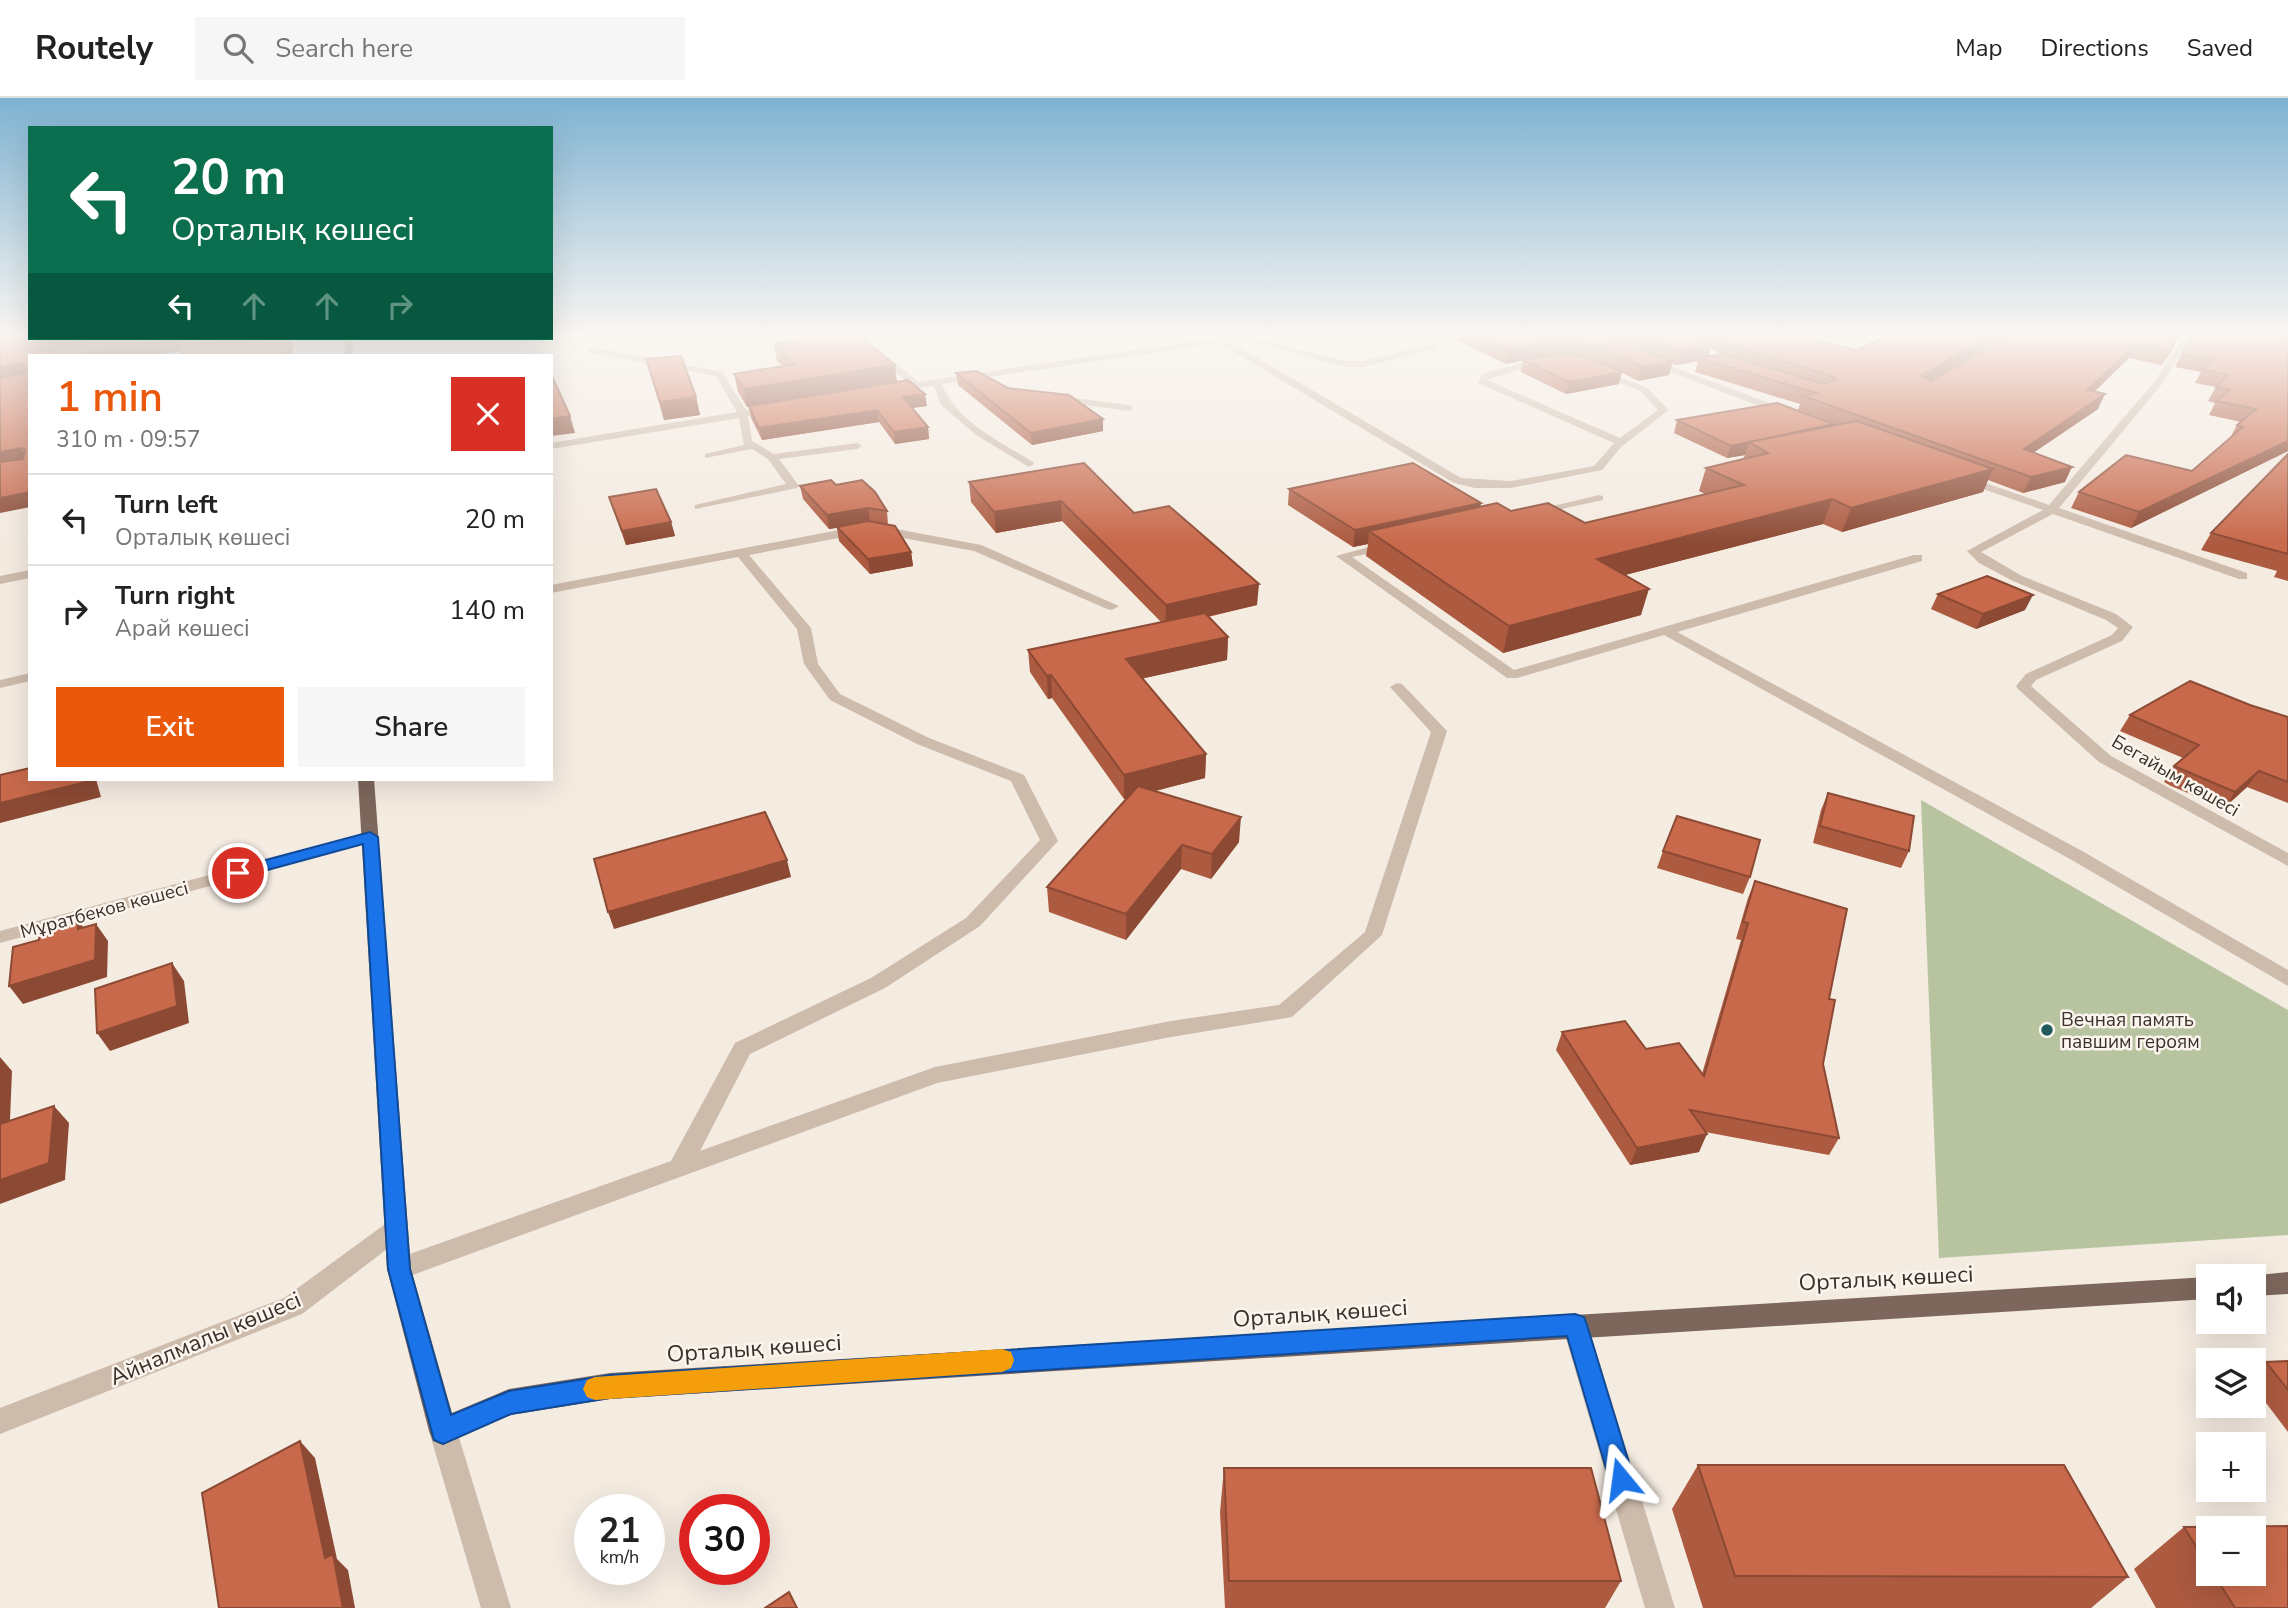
<!DOCTYPE html>
<meta charset="utf-8">
<style>
:root{--surface:#fff;--page:#f6f6f6;--text:#222;--muted:#767676;--line:#e0e0e0;--accent:#ea580c}
body{margin:0;font-family:"Nunito Sans",sans-serif;background:var(--page);color:var(--text);height:100vh;display:flex;flex-direction:column;font-size:26px;white-space:nowrap}
*{box-sizing:border-box;margin:0}
p{font-size:23px;color:var(--muted)}
.icon{flex:none;width:38px;height:38px;fill:none;stroke:currentColor;stroke-width:2;stroke-linecap:round;stroke-linejoin:round}
.map{position:relative;flex:1;overflow:hidden}
.details{position:absolute;left:28px;top:256px;width:525px;height:427px;display:flex;flex-direction:column;background:var(--surface);border-radius:0px;box-shadow:0 7px 28px #0002}
.details>*{flex:none}
.hud{position:absolute;left:28px;top:28px;width:525px;height:214px;border-radius:0px;box-shadow:0 7px 28px #0002;background:#0b6e4f;color:#fff;overflow:hidden}
.tools{position:absolute;left:2196px;top:1166px;display:grid;gap:14px}
.tools a{display:grid;place-items:center;width:70px;height:70px;border-radius:0px;background:var(--surface);box-shadow:0 7px 28px #0002;font-size:35px}
.speed{position:absolute;left:574px;top:1396px;display:flex;gap:14px;font-size:35px;font-weight:700;text-align:center}
.speed>*{display:grid;place-content:center;width:91px;height:91px;border-radius:50%;background:var(--surface);box-shadow:0 7px 28px #0002;line-height:1}
.speed small{font-size:18px;font-weight:400}
.speed .limit{border:10px solid #d22;background:#fff;color:#111}
.pin{position:absolute;display:grid;place-items:center;width:60px;height:60px;color:#fff;margin:-30px;border:4px solid #fff;border-radius:50%;box-shadow:0 2px 7px #0007}
.me{position:absolute;width:77px;margin:-38px;rotate:344deg;stroke-linejoin:round;filter:drop-shadow(0 0 5px #0008)}
.turn{display:flex;align-items:center;gap:24px;height:147px;padding:0 28px;font-size:32px}
.turn .icon{width:91px;height:91px;stroke-width:2.5}
.turn b{display:block;font-size:49px;line-height:60px}
.lanes{display:flex;align-items:center;height:66px;padding:0 28px;background:#0003;justify-content:center;gap:35px;direction:ltr}
.lanes .off{opacity:.35}
.round{display:grid;place-items:center;flex:none;width:74px;height:74px;border-radius:0px;background:var(--page)}
.headline{display:flex;align-items:center;justify-content:space-between;height:119px;padding:0 28px}
h1{font-size:42px;font-weight:600;line-height:52px;color:var(--accent)}
.primary-button{display:flex;gap:14px;margin-top:auto;padding:14px 28px}
.primary-button a{flex:1;height:80px;border-radius:0px;background:var(--accent);color:#fff;font-size:28px;font-weight:600;line-height:80px;text-align:center}
.primary-button a+a{background:var(--page);color:var(--text)}
ul{padding:0;list-style:none}
li{display:flex;align-items:center;gap:21px;height:91px;padding:0 28px;border-top:2px solid var(--line)}
li div{flex:1}
li b{display:block;font-size:26px}
li em{font-style:normal}
header{display:flex;align-items:center;gap:42px;box-sizing:border-box;height:98px;padding:0 35px;background:var(--surface);border-bottom:2px solid var(--line)}
header strong{font-size:33px}
nav{display:flex;gap:38px;margin-inline-start:auto;font-size:24px}
.search{width:490px;height:63px;background:var(--page);display:flex;align-items:center;gap:18px;box-sizing:border-box;padding:0 24px;border-radius:0px;color:var(--muted);font-size:26px}
.map>svg:first-child{display:block}
.green{fill:#b8c4a0}
.lines{fill:none;stroke-linecap:round;stroke-linejoin:round}
.minor{fill:#cdbbac;fill-rule:evenodd}
.major{fill:#7d675c;fill-rule:evenodd}
.wall{fill:#ac5a40;fill-rule:evenodd}
.shaded-wall{fill:#8c4a34}
.building{fill:#c8694b;stroke:#8c4a34;stroke-width:2}
.route{fill:#1a73e8;stroke:#114b97;stroke-width:2}
.slow{fill:#f59e0b}
.poi-dot{fill:#1f5a5e;stroke:#fbf5ee;stroke-width:2.5}
.labels{text-anchor:middle;stroke-width:5;stroke-linejoin:round;paint-order:stroke}
.street-label{font-size:19px;fill:#3b302b;stroke:#fbf5ee}
.poi-label{font-size:19px;fill:#3b302b;stroke:#fbf5ee;text-anchor:start}
.near-street-label{font-size:23px;fill:#3b302b;stroke:#fbf5ee}
</style>
<header>
<strong>Routely</strong>
<div class="search"><svg class="icon" aria-label="search" viewBox="0 0 24 24"><circle cx="10" cy="10" r="6"/><path d="M15 15l6 6"/></svg>Search here</div>
<nav><a>Map</a><a>Directions</a><a>Saved</a></nav>
</header>
<div class="map">
<svg width="2288" height="1510" viewBox="0 0 2288 1510">
<rect width="100%" height="100%" fill="#f4ebe1"/>
<path class="green" d="M1921,702L2288,912V1137L1939,1160Z"/>
<g class="lines">
<path class="minor" d="M848,234H857L919,284L1255,234H1276L1252,240L1346,263H1363L1435,245L1438,250L1363,269H1346L1244,241L1229,243L1461,380L1511,383L1594,368L1614,345L1478,285L1482,276L1528,263L1548,262V266L1529,269L1487,282L1620,340L1658,312L1640,293L1596,275V271L1646,289L1669,312L1621,349L1602,372L1511,390H1475L1454,385L1219,245L942,286C955,323 1001,344 1033,364L1034,366L1029,369L976,337L941,307L934,288L890,293V289L909,286Z
M2186,234H2194L2162,286L2059,410L2247,475V481H2239L2053,416L1981,454L2022,478L2116,516L2133,529L2122,543L2036,582L2031,588L2111,658L2288,755V768L2099,664L2018,591L2016,588L2026,576L2112,537L2118,530L2106,522L2013,483L1979,465L1967,453L2043,412L1960,383V379H1968L2049,407L2155,283Z
M309,240H329L270,251L266,248Z
M590,249L722,274L746,312L772,308L777,311L748,318L752,343L774,356L857,345L862,348L857,351L779,361L799,388L797,390L695,411V407L786,386L768,361L752,351L705,360V356L744,347L739,320L551,351V345L737,314L716,278L587,254Z
M1649,260L1791,313L1792,315L1783,317L1646,265Z
M1057,298L1129,307L1134,310L1129,313L1054,303V299Z
M1599,397L1603,398V402L1534,417L1528,414Z
M870,426L981,447L1119,508L1112,512L1107,511L974,453L870,434L749,457L811,530L818,566L840,596L929,640L1024,677L1058,743L980,828L885,890L750,956L700,1053L935,969L1171,923L1279,907L1365,834L1431,634L1390,589L1397,585L1402,586L1447,633L1382,837L1292,919L1171,939L937,985L399,1182L390,1179L387,1171L390,1163L671,1063L735,945L871,880L966,820L1040,742L1011,683L917,646L830,602L804,566L797,531L738,459L551,495V487Z
M1391,443L1397,447L1395,450L1352,459L1514,572L1914,457H1922V463L1677,534L2082,753L2288,872V888L2070,761L1664,537L1517,580H1507L1336,458Z
M30,472V480L0,486V478Z
M30,575V583L0,590V582Z
M370,734L379,739L376,743L0,845V833Z
M396,1121L404,1124L408,1131L404,1138L302,1216L0,1336V1310L284,1200L388,1124Z
M1575,1215L1584,1219L1588,1227L1675,1510H1645L1562,1227L1566,1219Z
M443,1319L453,1323L457,1333L511,1510H481L429,1333L433,1323Z"/>
<path class="major" d="M344,240H352L353,257H345Z
M358,681H374L411,1171L452,1315L509,1291L610,1275L2208,1179V1201L610,1301L510,1317L443,1347L433,1343L429,1333L387,1171Z
M2288,1174V1196L2254,1198V1178H2249Z"/>
</g>
<path class="wall" d="M1439,234H1781L1857,252L2013,234L1931,283L2016,234H2183L2178,242H2177L2162,267L2129,260L2094,294L2098,311L2034,354L2065,384L2023,395L1988,382L1983,394L1842,434L1823,426L1625,477L1641,517L1503,555L1366,458L1368,446L1353,449L1288,407L1289,391L1481,405L1480,409L1585,425L1705,396L1699,393L1706,370L1743,361L1745,357L1727,360L1674,335L1677,322L1833,328L1839,327L1798,312L1800,306L1695,274L1698,263L1676,267L1672,266L1669,277L1638,283L1604,265L1597,263L1619,286L1566,296L1521,274L1523,262L1506,266ZM1710,249L1721,257L1708,259ZM1547,257H1557L1525,262Z
M2194,234L2238,237L2288,234V353L2131,430L2071,410L2079,394L2192,373L2230,340L2237,327L2241,324L2209,317L2215,305L2208,303L2216,289L2195,285L2201,274L2175,269Z
M774,246L897,284L927,308L912,310L928,329L929,341L895,346L879,324L762,342L751,320L749,309H747L738,294L734,276L783,268L777,263Z
M646,261L696,299L700,317L664,322Z
M956,275L1008,290L1103,321V333L1032,347L958,287Z
M2288,356V483L2274,479L2277,473L2201,452L2211,435Z
M969,384L1134,415L1257,507L1208,519L1228,539L1227,562L1143,580L1206,656L1205,680L1155,693L1239,744L1211,781L1181,771L1126,842L1049,814L1047,789L1127,700L1124,701L1052,600L1048,601L1030,574L1028,552L1161,524L1062,423L996,435L971,404Z
M836,387L887,413L888,427L911,454L913,468L870,476L839,443L837,430L829,431L803,401L800,388Z
M609,399L671,424L675,438L626,447Z
M1938,496L2025,512L1976,531L1931,511Z
M2250,607L2288,619V705L2247,689L2224,710L2171,688L2164,684L2174,668L2183,660L2120,633L2130,617Z
M1828,695L1909,753L1901,770L1813,745L1821,712Z
M1663,753L1750,779L1743,796L1657,770Z
M1755,783L1829,901L1823,966L1839,1040L1829,1057L1705,1034L1699,1054L1630,1067L1556,952L1562,934L1646,951L1702,976L1741,842L1736,841L1748,800Z
M2288,1263V1334L2254,1289V1275L2266,1264Z
M1698,1367L2128,1479L2091,1510H1703L1672,1411Z
M1224,1370L1621,1483L1605,1510H1225L1220,1414Z
M2288,1428V1510H2156L2134,1471L2184,1429ZM2208,1430H2254V1475H2208Z"/>
<path class="shaded-wall" d="M1996,234H2013L1915,291L1921,278Z
M2235,234H2241L2223,253L2230,240Z
M2178,239L2172,252L2162,267L2169,253Z
M230,240H293L289,241L293,249L292,257L196,246Z
M178,241L184,253L153,257H87L86,255Z
M1550,244L1547,257L1506,266L1508,253Z
M2136,247L2129,260L2081,306L2087,292Z
M1711,248L1707,261L1699,260L1698,263L1676,267L1680,254Z
M1672,264L1669,277L1638,283L1642,269Z
M23,265L30,276L0,281V269Z
M895,267L897,284L747,309L744,291Z
M1622,274L1619,286L1566,296L1569,284Z
M925,296L927,308L904,311L903,299Z
M2105,296L2098,311L2017,366L2024,351Z
M696,299L700,317L664,322L660,304Z
M877,312L879,324L762,342L759,330Z
M570,318L575,335L551,338V321Z
M1103,321V333L1032,347L1031,335Z
M1834,326L1830,338L1749,344L1745,357L1727,360L1731,348Z
M928,329L929,341L895,346L894,334Z
M2288,343V353L2131,430L2139,414Z
M22,350L29,362L0,368V354Z
M2072,369L2065,384L2023,395L2031,379Z
M1993,371L1983,394L1842,434L1851,410Z
M30,394V409L0,415V400Z
M1832,401L1823,426L1590,486L1597,461Z
M1061,403L1062,423L996,435L994,414Z
M1481,405L1478,421L1369,433L1368,446L1353,449L1355,432Z
M868,410L870,423L829,431L827,417Z
M671,424L675,438L626,447L622,433Z
M911,454L913,468L870,476L868,461Z
M1259,486L1257,507L1165,528L1166,507Z
M1649,491L1641,517L1503,555L1509,528Z
M2033,497L2025,512L1976,531L1983,516Z
M1228,539L1227,562L1127,584L1126,561Z
M1051,577L1052,600L1048,601L1047,578Z
M1206,656L1205,680L1124,701V677Z
M2259,673L2247,689L2224,710L2235,694Z
M90,681H96L101,699L0,725V705Z
M1241,719L1239,744L1211,781L1212,756Z
M1182,747L1181,771L1126,842V816Z
M787,762L791,779L614,831L608,814Z
M77,821L90,838L78,831Z
M96,826L108,843L107,879L23,906L9,888Z
M172,865L184,883L189,925L110,953L97,935Z
M0,959L12,973L9,1046L0,1035Z
M54,1008L69,1025L65,1082L0,1106V1082Z
M1707,1036L1699,1054L1630,1067L1637,1050Z
M300,1343L315,1360L337,1461L348,1472L355,1510H343L325,1460Z"/>
<path class="building" d="M0,234H28L29,242L48,240H79L81,245V240H230L196,246L220,248L274,240H288L287,257H182L178,241L86,255L87,257H30V394L0,400V364L23,361L25,352L22,350L0,354V280L26,275L23,265L0,269Z
M854,234L895,267L744,291L734,276L795,266L774,246Z
M1468,234H1601L1672,264L1642,269L1607,251L1575,244H1550L1508,253Z
M1629,234H1694L1711,248L1680,254Z
M1711,234H1781L1857,252L1896,234H1996L1921,278L1931,283L2016,234H2155L2178,239L2169,253L2136,247L2087,292L2105,296L2024,351L2072,369L2031,379L1803,298L1816,295L1699,260L1724,256L1824,286L1835,282L1834,279L1728,246Z
M2194,234H2235L2230,240L2249,234H2288V343L2139,414L2079,394L2126,357L2192,373L2243,329L2237,327L2256,311L2216,303L2230,292L2216,289L2229,277L2202,271L2213,262L2182,256Z
M1568,255L1593,261L1622,274L1569,284L1523,262Z
M681,258L696,299L660,304L646,261Z
M976,273L1008,290L1069,297L1103,321L1031,335L956,275Z
M551,276L570,318L551,321Z
M908,282L925,296L903,299L928,329L894,334L877,312L759,330L749,308Z
M1777,305L1834,326L1731,348L1677,322Z
M1857,323L1993,371L1851,410L1832,401L1597,461L1649,491L1509,528L1369,433L1497,405L1511,413L1548,405L1585,425L1744,387L1706,370L1768,355L1749,344Z
M2288,356V456L2211,435Z
M1084,365L1134,415L1169,408L1259,486L1166,507L1061,403L994,414L969,384Z
M1413,365L1481,405L1355,432L1289,391Z
M831,382L836,387L862,382L875,394L887,413L868,410L827,417L800,388Z
M656,391L671,424L622,433L609,399Z
M868,423L895,428L911,454L868,461L837,429Z
M1987,478L2033,497L1983,516L1938,496Z
M1205,515L1228,539L1126,561L1206,656L1124,677L1051,577L1047,578L1028,552Z
M2190,583L2250,607L2288,619V684L2259,673L2235,694L2174,668L2199,647L2130,617Z
M30,670V681H90V683L0,705V677Z
M1138,688L1241,719L1212,756L1182,747L1126,816L1047,789Z
M1828,695L1914,718L1909,753L1820,728Z
M765,714L787,762L608,814L594,761Z
M1677,718L1760,742L1750,779L1663,753Z
M1755,783L1847,811L1829,901L1835,902L1823,966L1839,1040L1690,1012L1707,1036L1637,1050L1562,934L1625,923L1646,951L1679,945L1704,978L1748,825L1743,824Z
M77,821L78,831L96,826L95,862L9,888L13,849L39,842L40,832Z
M172,865L177,908L97,935L95,891Z
M54,1008L49,1065L0,1082V1026Z
M2288,1263V1292L2266,1264Z
M300,1343L325,1460L333,1456L343,1510H219L202,1395Z
M1698,1367H2064L2128,1479L1735,1478Z
M1224,1370H1591L1621,1483H1229Z
M2288,1428V1510H2235L2213,1475H2254V1430H2208V1468L2184,1429Z
M789,1494L797,1510H765Z"/>
<linearGradient id="sky" x2="0" y2="1"><stop stop-color="#7eb2d2"/><stop offset="0.53" stop-color="#faf6f2"/><stop offset="1" stop-color="#faf6f2" stop-opacity="0"/></linearGradient>
<rect width="2288" height="445" fill="url(#sky)"/>
<path class="route" d="M370,734L378,739L410,1171L451,1317L509,1293L610,1277L1575,1216L1584,1219L1587,1227L1634,1381L1630,1391L1621,1394L1612,1391L1567,1238L610,1300L511,1316L443,1346L434,1342L388,1171L363,746L238,780L230,775L232,771Z"/>
<path class="slow" d="M1002,1251L1011,1254L1014,1262L1011,1270L1002,1274L595,1302L587,1299L583,1291L587,1282L595,1279Z"/>
<circle class="poi-dot" cx="2047" cy="932" r="7"/>
<g class="labels">
<g class="street-label">
<text transform="translate(2176 677) rotate(30)" y="7">Бегайым көшесі</text>
<text transform="translate(104 811) rotate(-15)" y="7">Мұратбеков көшесі</text>
</g>
<g class="poi-label">
<text x="2061" y="928">Вечная память<tspan x="2061" dy="22">павшим героям</tspan></text>
</g>
<g class="near-street-label">
<text transform="translate(1886 1180) rotate(-3)" y="8">Орталық көшесі</text>
<text transform="translate(1320 1215) rotate(-4)" y="8">Орталық көшесі</text>
<text transform="translate(205 1240) rotate(-23)" y="8">Айналмалы көшесі</text>
<text transform="translate(754 1250) rotate(-4)" y="8">Орталық көшесі</text>
</g>
</g>
</svg>
<div class="tools">
<a><svg class="icon" aria-label="sound" viewBox="0 0 24 24"><path d="M4 9h4l5-4v14l-5-4H4zM17 9q2 3 0 6"/></svg></a>
<a><svg class="icon" aria-label="layers" viewBox="0 0 24 24"><path d="M12 4l9 5-9 5-9-5zM3 14l9 5 9-5"/></svg></a>
<a>+</a>
<a>−</a>
</div>
<div class="speed"><div>21<small>km/h</small></div><div class="limit">30</div></div>
<div class="pin" style="left:238px;top:775px;background:#d93025"><svg class="icon" aria-label="arrive" viewBox="0 0 24 24"><path d="M6 21V4h12l-3 4 3 4H6"/></svg></div>
<svg class="me" style="left:1621px;top:1381px" viewBox="-20 -20 40 40"><path d="M0-17L14 15 0 8-14 15z" fill="#1a73e8" stroke="#fff" stroke-width="4"/></svg>
<div class="hud">
<div class="turn"><svg class="icon" aria-label="left" viewBox="0 0 24 24"><path d="M17 20v-9H6M10 6l-5 5 5 5"/></svg><div><b>20 m</b>Орталық көшесі</div></div>
<div class="lanes"><svg class="icon" aria-label="left" viewBox="0 0 24 24"><path d="M17 20v-9H6M10 6l-5 5 5 5"/></svg><svg class="icon off" aria-label="ahead" viewBox="0 0 24 24"><path d="M12 20V5M6 11l6-6 6 6"/></svg><svg class="icon off" aria-label="ahead" viewBox="0 0 24 24"><path d="M12 20V5M6 11l6-6 6 6"/></svg><svg class="icon off" aria-label="right" viewBox="0 0 24 24"><path d="M7 20v-9h11M14 6l5 5-5 5"/></svg></div>
</div>
<section class="details">
<div class="headline"><div><h1>1 min</h1><p>310 m · 09:57</p></div><a class="round" style="background:#d93025;color:#fff"><svg class="icon" aria-label="close" viewBox="0 0 24 24"><path d="M6 6l12 12M18 6L6 18"/></svg></a></div>
<ul>
<li><svg class="icon" aria-label="left" viewBox="0 0 24 24"><path d="M17 20v-9H6M10 6l-5 5 5 5"/></svg><div><b>Turn left</b><p>Орталық көшесі</p></div><em>20 m</em></li>
<li><svg class="icon" aria-label="right" viewBox="0 0 24 24"><path d="M7 20v-9h11M14 6l5 5-5 5"/></svg><div><b>Turn right</b><p>Арай көшесі</p></div><em>140 m</em></li>
</ul>
<div class="primary-button"><a>Exit</a><a>Share</a></div>
</section>
</div>
